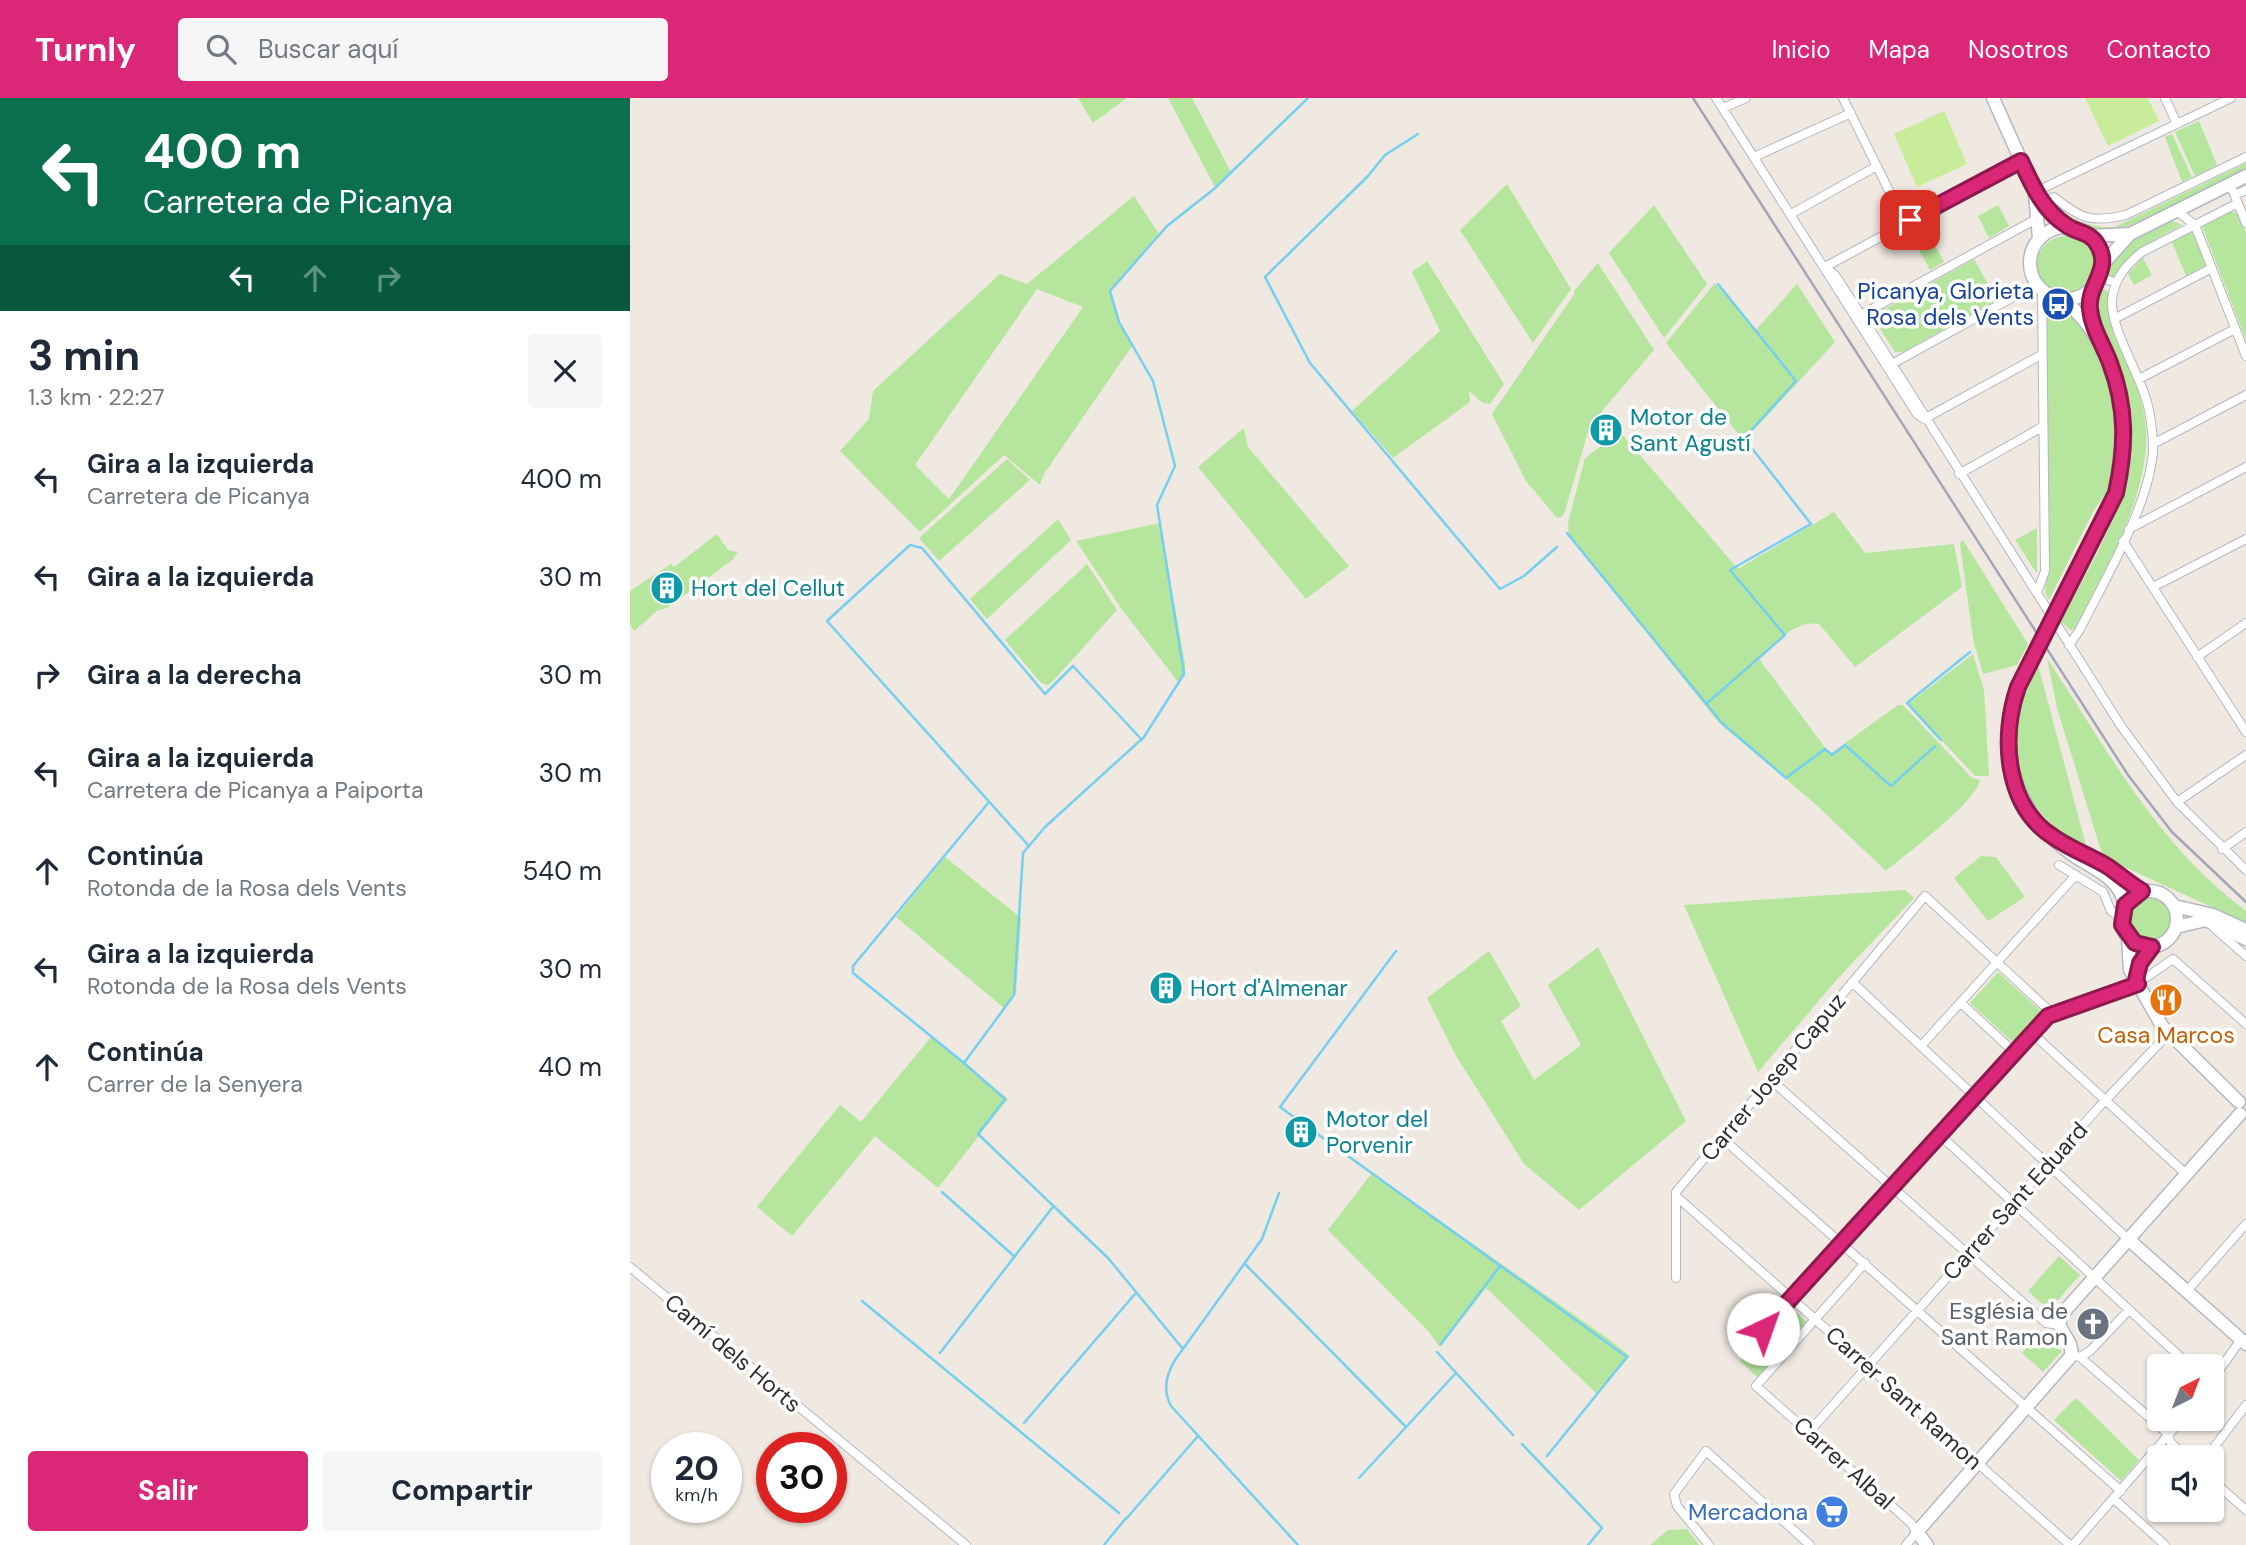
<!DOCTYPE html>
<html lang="es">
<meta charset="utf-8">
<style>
:root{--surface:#fff;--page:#f6f6f7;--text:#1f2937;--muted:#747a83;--accent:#db2777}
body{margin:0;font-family:"DM Sans",sans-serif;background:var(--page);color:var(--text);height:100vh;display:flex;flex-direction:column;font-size:26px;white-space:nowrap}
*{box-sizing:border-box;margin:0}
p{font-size:23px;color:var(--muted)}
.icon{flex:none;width:38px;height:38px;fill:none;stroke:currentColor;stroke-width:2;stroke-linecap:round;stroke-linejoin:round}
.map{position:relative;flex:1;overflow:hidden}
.sheet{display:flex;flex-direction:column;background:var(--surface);width:630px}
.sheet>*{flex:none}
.hud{background:#0b6e4f;color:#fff;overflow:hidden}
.needle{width:46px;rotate:42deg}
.buttons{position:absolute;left:1517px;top:1256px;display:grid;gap:14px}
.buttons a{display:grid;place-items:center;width:77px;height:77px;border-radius:7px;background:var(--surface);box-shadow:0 2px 5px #0004;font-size:35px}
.speed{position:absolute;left:21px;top:1334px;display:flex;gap:14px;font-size:35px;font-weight:700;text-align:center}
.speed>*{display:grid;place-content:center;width:91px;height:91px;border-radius:50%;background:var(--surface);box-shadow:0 2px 5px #0004;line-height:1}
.speed small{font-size:18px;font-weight:400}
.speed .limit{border:10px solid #d22;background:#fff;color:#111}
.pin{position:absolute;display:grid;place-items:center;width:60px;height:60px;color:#fff;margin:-30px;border-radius:14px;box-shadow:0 4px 10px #0006}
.me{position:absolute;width:77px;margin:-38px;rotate:42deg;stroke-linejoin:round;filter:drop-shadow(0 0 5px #0008)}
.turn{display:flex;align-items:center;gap:24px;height:147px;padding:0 28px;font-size:32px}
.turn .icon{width:91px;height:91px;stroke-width:2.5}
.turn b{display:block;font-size:49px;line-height:60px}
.lanes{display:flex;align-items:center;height:66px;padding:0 28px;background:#0003;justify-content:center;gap:35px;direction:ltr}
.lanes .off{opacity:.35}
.round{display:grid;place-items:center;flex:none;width:74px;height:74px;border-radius:7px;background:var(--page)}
.summary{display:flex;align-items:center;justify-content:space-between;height:119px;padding:0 28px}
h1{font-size:42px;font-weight:700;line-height:52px}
.button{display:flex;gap:14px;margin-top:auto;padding:14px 28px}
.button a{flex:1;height:80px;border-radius:7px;background:var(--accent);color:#fff;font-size:28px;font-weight:700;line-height:80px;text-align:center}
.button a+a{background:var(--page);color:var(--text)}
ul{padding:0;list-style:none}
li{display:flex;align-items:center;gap:21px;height:98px;padding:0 28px}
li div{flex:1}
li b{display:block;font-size:26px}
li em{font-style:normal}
header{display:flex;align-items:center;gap:42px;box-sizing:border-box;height:98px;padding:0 35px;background:var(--accent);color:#fff}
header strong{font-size:33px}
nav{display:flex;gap:38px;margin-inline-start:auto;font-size:24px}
.search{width:490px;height:63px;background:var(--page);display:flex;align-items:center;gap:18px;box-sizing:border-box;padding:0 24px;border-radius:7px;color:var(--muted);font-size:26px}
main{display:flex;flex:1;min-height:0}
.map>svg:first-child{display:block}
.green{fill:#b6e59e;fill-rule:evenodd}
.pitch{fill:#c9ec9a}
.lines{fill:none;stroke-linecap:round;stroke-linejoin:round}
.stream{stroke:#75cff0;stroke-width:2.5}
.street-casing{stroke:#b4b7c1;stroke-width:10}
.secondary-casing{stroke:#b4b7c1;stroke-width:15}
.street{stroke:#fff;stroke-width:8}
.secondary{stroke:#fff;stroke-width:12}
.rail{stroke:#a3a6b8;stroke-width:2.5}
.secondary-bridge-casing{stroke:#b4b7c1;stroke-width:15;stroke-linecap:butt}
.secondary-bridge{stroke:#fff;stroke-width:12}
.route-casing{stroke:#8e194d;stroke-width:18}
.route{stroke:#db2777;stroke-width:12}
.labels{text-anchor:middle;stroke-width:7;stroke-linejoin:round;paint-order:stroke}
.transit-label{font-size:23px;fill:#164399;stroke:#fff;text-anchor:end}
.culture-label{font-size:23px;fill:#0d838f;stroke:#fff;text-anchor:start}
.food-label{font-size:23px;fill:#c56008;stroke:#fff}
.street-label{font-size:23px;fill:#2e2e2e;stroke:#fff}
.worship-label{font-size:23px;fill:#5b616d;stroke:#fff;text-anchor:end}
.shop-label{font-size:23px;fill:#366cbe;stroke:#fff;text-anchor:end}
</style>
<header>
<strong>Turnly</strong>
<div class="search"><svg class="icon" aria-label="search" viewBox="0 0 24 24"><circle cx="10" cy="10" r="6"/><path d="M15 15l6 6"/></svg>Buscar aquí</div>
<nav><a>Inicio</a><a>Mapa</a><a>Nosotros</a><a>Contacto</a></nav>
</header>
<main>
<section class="sheet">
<div class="hud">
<div class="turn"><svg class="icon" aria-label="left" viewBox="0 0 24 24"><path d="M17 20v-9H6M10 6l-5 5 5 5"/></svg><div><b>400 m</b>Carretera de Picanya</div></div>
<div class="lanes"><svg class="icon" aria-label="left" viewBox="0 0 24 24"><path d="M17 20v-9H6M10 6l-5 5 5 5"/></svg><svg class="icon off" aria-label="ahead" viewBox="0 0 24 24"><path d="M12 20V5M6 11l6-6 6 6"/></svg><svg class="icon off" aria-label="right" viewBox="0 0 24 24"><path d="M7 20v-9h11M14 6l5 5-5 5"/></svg></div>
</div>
<div class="summary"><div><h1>3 min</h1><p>1.3 km · 22:27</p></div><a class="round"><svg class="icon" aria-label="close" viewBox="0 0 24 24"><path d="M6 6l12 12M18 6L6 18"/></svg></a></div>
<ul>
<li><svg class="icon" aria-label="left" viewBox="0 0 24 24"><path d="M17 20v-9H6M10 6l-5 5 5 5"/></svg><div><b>Gira a la izquierda</b><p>Carretera de Picanya</p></div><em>400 m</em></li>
<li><svg class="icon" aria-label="left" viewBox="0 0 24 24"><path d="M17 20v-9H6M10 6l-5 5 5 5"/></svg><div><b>Gira a la izquierda</b></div><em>30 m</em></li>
<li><svg class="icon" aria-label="right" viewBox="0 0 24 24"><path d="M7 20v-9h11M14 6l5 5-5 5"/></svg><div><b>Gira a la derecha</b></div><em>30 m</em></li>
<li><svg class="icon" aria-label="left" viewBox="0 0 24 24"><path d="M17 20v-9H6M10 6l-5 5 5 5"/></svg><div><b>Gira a la izquierda</b><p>Carretera de Picanya a Paiporta</p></div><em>30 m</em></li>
<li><svg class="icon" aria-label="ahead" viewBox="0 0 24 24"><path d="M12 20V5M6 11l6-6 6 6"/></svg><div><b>Continúa</b><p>Rotonda de la Rosa dels Vents</p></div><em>540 m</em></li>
<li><svg class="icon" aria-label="left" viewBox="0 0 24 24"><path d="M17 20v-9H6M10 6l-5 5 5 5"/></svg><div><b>Gira a la izquierda</b><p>Rotonda de la Rosa dels Vents</p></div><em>30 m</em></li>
<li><svg class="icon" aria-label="ahead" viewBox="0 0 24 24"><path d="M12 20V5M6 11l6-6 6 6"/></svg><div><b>Continúa</b><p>Carrer de la Senyera</p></div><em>40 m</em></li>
</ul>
<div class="button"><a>Salir</a><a>Compartir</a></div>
</section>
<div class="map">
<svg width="1616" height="1447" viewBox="0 0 1616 1447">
<rect width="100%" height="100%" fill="#efe9e1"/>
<path class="green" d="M448,0H497L463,25Z
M538,0H562L601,74L585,89Z
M1569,23L1587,67L1565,78L1545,34Z
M1542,36L1562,79L1552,84L1535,39Z
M1616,65V73L1488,133C1457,133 1444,129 1423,107C1442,121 1461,131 1485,129Z
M877,86L941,191L903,245L830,132Z
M504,98L529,136L480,194L488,222L502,248L414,376L410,387L374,357L290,434L210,353L239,321L243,293L370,176L397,186ZM407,191L453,209L319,401L285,367Z
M1024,107L1077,186L1034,240L979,155Z
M1368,107L1379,128L1359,140L1348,118Z
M1602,113L1609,116L1616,136V242L1572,128Z
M1543,123L1552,127C1522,143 1503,150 1484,180L1479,177C1479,146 1520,134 1543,123Z
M1562,134L1576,167L1556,178L1542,144Z
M1407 167a29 29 0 1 1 58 0a29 29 0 1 1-58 0Z
M1303,144L1314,164L1300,172L1289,152Z
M1513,160L1522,177L1504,187L1498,176Z
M1344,161L1367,202L1273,254H1265L1242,218Z
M797,163L874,286L860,306L853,305L839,293L840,304L763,360L722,313L810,233L782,174Z
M968,165L1024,252L960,327L935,413L932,419L927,420L896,383L862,316L945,195L944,193Z
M1085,185L1126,232L1167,186L1205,244L1114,343L1036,245Z
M1471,191L1479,193L1478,210C1489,246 1507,280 1514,316C1528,384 1475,472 1445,531L1441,532L1431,524C1471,445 1522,374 1494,282C1486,256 1473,232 1463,207L1465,196Z
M1419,205C1442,209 1458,231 1468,251C1489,295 1498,343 1479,390C1475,399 1466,407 1462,416C1447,445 1433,474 1419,502L1415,495L1418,474L1415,214Z
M614,330L618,349L719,468L676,501L568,369Z
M990,334L1108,471L1204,414L1235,455L1324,446L1332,489L1225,569L1189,526C1164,522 1145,546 1129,561L1200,656L1268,607H1273L1342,680L1350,682C1345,706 1277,755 1256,773L1182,703L1089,625L939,438L938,425L955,360Z
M377,361L400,382L309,463L289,440Z
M428,421L441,442L357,521L340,501Z
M530,425L555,566V575L549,585L493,513L446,443Z
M1407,430V473L1406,474L1385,442Z
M87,436L98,452L108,454L102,462L37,510L28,512L4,533L0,526V493L41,466L44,469Z
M1333,442L1398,546L1387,567L1353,576L1343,541L1330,445Z
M457,466L487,512L424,582L418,587L411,585L375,542Z
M1343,556L1354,592L1359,678H1345L1278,606Z
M1417,560C1476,650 1528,748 1616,813V825L1473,759L1427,610Z
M1408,567L1457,751C1380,711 1369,640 1408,567Z
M1351,758L1366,759L1395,799L1358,823L1324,780Z
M315,759L391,820L386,895L374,910L266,819Z
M1275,792L1284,800L1210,878L1128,974L1054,807Z
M1498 821a21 21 0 1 1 42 0a21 21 0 1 1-42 0Z
M968,849L1056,1023L949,1112L894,1066L825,956L797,900L859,853L891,908L871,923L904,982L951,947L918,887Z
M1368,874L1413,915L1385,946L1340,905Z
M301,939L378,1001L308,1090L245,1038L162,1138L127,1109L210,1007L231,1024Z
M742,1075L980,1242L1000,1258L967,1296L856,1190L810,1249L799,1234L698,1132Z
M1429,1158L1450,1177L1419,1212L1398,1193Z
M1160,1209L1179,1226L1129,1281L1110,1263Z
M1410,1234L1432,1253L1413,1274L1392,1255Z
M1446,1300L1509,1362L1491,1383L1424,1322Z
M1057,1431L1069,1447H1020L1038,1432Z"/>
<path class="pitch" d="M1455,0H1518L1529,23L1478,48Z
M1314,13L1337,66L1287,89L1264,36Z"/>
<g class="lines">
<path class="stream" d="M788,36L755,57L738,78L635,179L680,265L870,491L894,478L927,449
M937,435L1092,625L1156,680L1195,651L1202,657L1215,647L1261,688L1305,648
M1076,606L1155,537L1100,472L1181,426L1114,340L1166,283L1088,186
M1311,642L1277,605L1340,554
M398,747L197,523L280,447L292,450L415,596L443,568L512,642
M766,853L650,1009L997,1259L917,1358
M334,965L223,875V868L359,704
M312,1094L385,1159
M615,1166L776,1329
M232,1203L489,1415
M811,1246L870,1168
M553,1251L632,1141L649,1095
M807,1254L883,1337
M310,1255L422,1110
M394,1325L505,1196
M892,1346L972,1430L958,1447
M729,1380L825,1276
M496,1421L568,1338
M474,1447L496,1420
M668,1447L541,1308C530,1288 540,1267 553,1251L478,1160L348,1036L375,1001L334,965L384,897L393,755L415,729L514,639L554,576L527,407L545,368L523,283L489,224L480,193L537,128L584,91L678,0"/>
<defs>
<path id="street" d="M1086,0L1287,316L1294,321
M1213,0L1275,125
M1535,0L1547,26
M1093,10L1116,0
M1124,59L1221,15
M1600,86L1616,125
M1405,94L1601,0
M1605,97L1616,92
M1414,104L1424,99C1451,121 1461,125 1496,117L1616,59
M1547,113L1565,127L1616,258
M1161,116L1247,68
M1195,169L1205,177L1231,217L1491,628L1547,704L1616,772
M1195,169L1391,63
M1470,179L1486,185
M1231,217L1408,120
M1486,220L1582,170
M1262,266L1407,186
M1509,281L1605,231
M1294,321L1411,257
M1523,346L1616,297
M1329,376L1412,329
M1499,431L1616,369
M1493,443L1616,634
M1523,489L1616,441
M1407,495L1415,473L1412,192
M1439,547L1449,533C1473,485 1525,398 1523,345C1522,330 1520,311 1515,298C1507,272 1480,228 1482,202C1484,181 1496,167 1512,154L1608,105
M1567,559L1616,525
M1547,704L1616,657
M1592,751L1616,734
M1429,767L1473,794L1481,813L1491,820
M1583,829L1616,858
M1222,884L1498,1141
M1331,905L1384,954
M1402,935L1556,1076
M1291,948L1446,777
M1141,982L1416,1225L1429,1227
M1310,1037L1561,1269
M1092,1040L1491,1393
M1046,1098L1440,1447
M1235,1165L1126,1288L1281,1425L1287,1434L1276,1447
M0,1169L336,1447
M1046,1180V1094L1295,798L1423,916
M1556,1194L1616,1126
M1120,1247L1418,918L1501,890L1543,861L1616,926
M1442,1257L1450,1259L1537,1335L1541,1345L1558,1360
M1450,1259L1460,1253L1499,1212
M1582,1282L1610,1243
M1179,1334L1469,1009L1538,936
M1576,1360L1616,1307
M1582,1382L1616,1412
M1484,1401L1535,1447
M1079,1447L1047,1408L1044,1396L1076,1353L1180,1447
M1443,1447L1552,1321"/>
<path id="secondary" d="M1363,0L1405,94L1438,129
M1405,96L1409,141
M1400 165a36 36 0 1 1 72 0a36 36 0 1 1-72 0Z
M1460,138L1500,136L1616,78
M1472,167L1500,136
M1460,192L1463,230
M1427,513C1441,486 1454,459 1468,431C1474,419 1483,406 1486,393C1507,324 1489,250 1434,202
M1388,589C1366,654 1386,718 1443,757C1465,772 1489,779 1495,807
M1472,766L1512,793
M1491 821a28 28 0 1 1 56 0a28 28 0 1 1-56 0Z
M1544,808L1583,817L1616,832
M1546,829L1576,822L1616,841
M1498,840L1500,872L1532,928L1609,1004
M1506,882L1510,865L1522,849
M1498,1141L1616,1246
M1297,1447L1287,1434L1442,1257L1440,1246L1429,1227L1432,1216L1610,1016"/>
</defs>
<use href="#street" class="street-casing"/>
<use href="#secondary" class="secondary-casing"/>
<use href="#street" class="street"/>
<use href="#secondary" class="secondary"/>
<path class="rail" d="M1063,0L1498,677L1542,734L1616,804"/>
<defs>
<path id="secondary-bridge" d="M1388,589L1427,513"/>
</defs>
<use href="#secondary-bridge" class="secondary-bridge-casing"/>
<use href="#secondary-bridge" class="secondary-bridge"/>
</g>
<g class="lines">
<defs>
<path id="route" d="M1133,1231L1418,918L1508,886L1506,882L1510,865L1522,849L1505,845L1492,827L1495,807L1512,793C1500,786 1489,776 1477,768C1460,758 1441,751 1425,740C1374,709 1371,638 1388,589L1486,395C1496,349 1497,310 1480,265C1473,246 1462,231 1460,211C1457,187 1483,171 1467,146C1459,133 1446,135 1436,127C1413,112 1402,87 1391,63L1280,122"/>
</defs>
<use href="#route" class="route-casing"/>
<use href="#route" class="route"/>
</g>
<defs>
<symbol id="bus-disc" viewBox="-11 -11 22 22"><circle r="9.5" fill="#1a4fb4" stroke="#fff"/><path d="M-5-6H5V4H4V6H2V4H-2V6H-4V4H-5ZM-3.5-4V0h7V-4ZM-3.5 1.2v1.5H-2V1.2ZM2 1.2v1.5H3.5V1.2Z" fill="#fff"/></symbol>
<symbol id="building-disc" viewBox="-11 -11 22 22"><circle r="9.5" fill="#0f9aa8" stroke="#fff"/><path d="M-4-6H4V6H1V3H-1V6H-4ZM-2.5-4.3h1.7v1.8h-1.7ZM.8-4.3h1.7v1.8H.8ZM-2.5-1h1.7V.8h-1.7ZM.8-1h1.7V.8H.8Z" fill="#fff"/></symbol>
<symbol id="restaurant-disc" viewBox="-11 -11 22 22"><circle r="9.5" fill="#e8710a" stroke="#fff"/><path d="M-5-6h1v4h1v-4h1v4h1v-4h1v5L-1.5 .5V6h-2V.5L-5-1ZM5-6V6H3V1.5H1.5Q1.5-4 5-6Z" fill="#fff"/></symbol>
<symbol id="church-disc" viewBox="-11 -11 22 22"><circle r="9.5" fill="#6b7280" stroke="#fff"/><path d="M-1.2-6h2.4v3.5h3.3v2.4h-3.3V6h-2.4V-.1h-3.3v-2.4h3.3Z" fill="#fff"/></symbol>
<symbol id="supermarket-disc" viewBox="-11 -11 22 22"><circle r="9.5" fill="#3f7fe0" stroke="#fff"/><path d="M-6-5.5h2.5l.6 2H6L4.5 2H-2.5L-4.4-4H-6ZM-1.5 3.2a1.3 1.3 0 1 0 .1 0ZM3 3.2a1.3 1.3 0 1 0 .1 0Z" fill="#fff"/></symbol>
</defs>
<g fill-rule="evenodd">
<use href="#bus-disc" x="1409" y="187" width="38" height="38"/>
<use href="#building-disc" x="957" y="313" width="38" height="38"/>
<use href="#building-disc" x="18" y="471" width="38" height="38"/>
<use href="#building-disc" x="517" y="871" width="38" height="38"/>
<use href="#restaurant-disc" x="1517" y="883" width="38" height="38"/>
<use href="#building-disc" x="652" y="1015" width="38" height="38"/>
<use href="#church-disc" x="1444" y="1207" width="38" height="38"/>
<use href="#supermarket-disc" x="1183" y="1395" width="38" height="38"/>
</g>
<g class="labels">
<g class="transit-label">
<text x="1404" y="201">Picanya, Glorieta<tspan x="1404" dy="26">Rosa dels Vents</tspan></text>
</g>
<g class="culture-label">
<text x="1000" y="327">Motor de<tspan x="1000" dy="26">Sant Agustí</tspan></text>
<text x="61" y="498">Hort del Cellut</text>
<text x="560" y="898">Hort d'Almenar</text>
<text x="696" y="1029">Motor del<tspan x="696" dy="26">Porvenir</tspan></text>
</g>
<g class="food-label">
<text x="1536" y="945">Casa Marcos</text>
</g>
<g class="street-label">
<text transform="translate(1143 979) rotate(-50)" y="8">Carrer Josep Capuz</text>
<text transform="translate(1385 1103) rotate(-48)" y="8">Carrer Sant Eduard</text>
<text transform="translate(103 1255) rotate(40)" y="8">Camí dels Horts</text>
<text transform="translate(1274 1300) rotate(42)" y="8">Carrer Sant Ramon</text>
<text transform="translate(1214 1365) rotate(42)" y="8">Carrer Albal</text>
</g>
<g class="worship-label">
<text x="1438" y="1221">Església de<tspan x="1438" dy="26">Sant Ramon</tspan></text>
</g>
<g class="shop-label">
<text x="1178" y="1422">Mercadona</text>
</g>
</g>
</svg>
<div class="buttons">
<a><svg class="needle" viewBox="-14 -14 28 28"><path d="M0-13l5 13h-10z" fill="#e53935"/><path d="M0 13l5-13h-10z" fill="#747a83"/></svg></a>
<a><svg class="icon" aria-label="sound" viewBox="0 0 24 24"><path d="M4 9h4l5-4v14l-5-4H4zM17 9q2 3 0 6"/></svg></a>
</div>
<div class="speed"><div>20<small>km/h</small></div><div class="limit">30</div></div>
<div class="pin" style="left:1280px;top:122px;background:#d93025"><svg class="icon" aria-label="arrive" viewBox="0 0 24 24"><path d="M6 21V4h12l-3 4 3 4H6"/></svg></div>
<svg class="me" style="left:1133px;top:1231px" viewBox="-20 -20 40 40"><circle r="19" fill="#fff"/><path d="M0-13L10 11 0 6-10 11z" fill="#db2777"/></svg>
</div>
</main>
